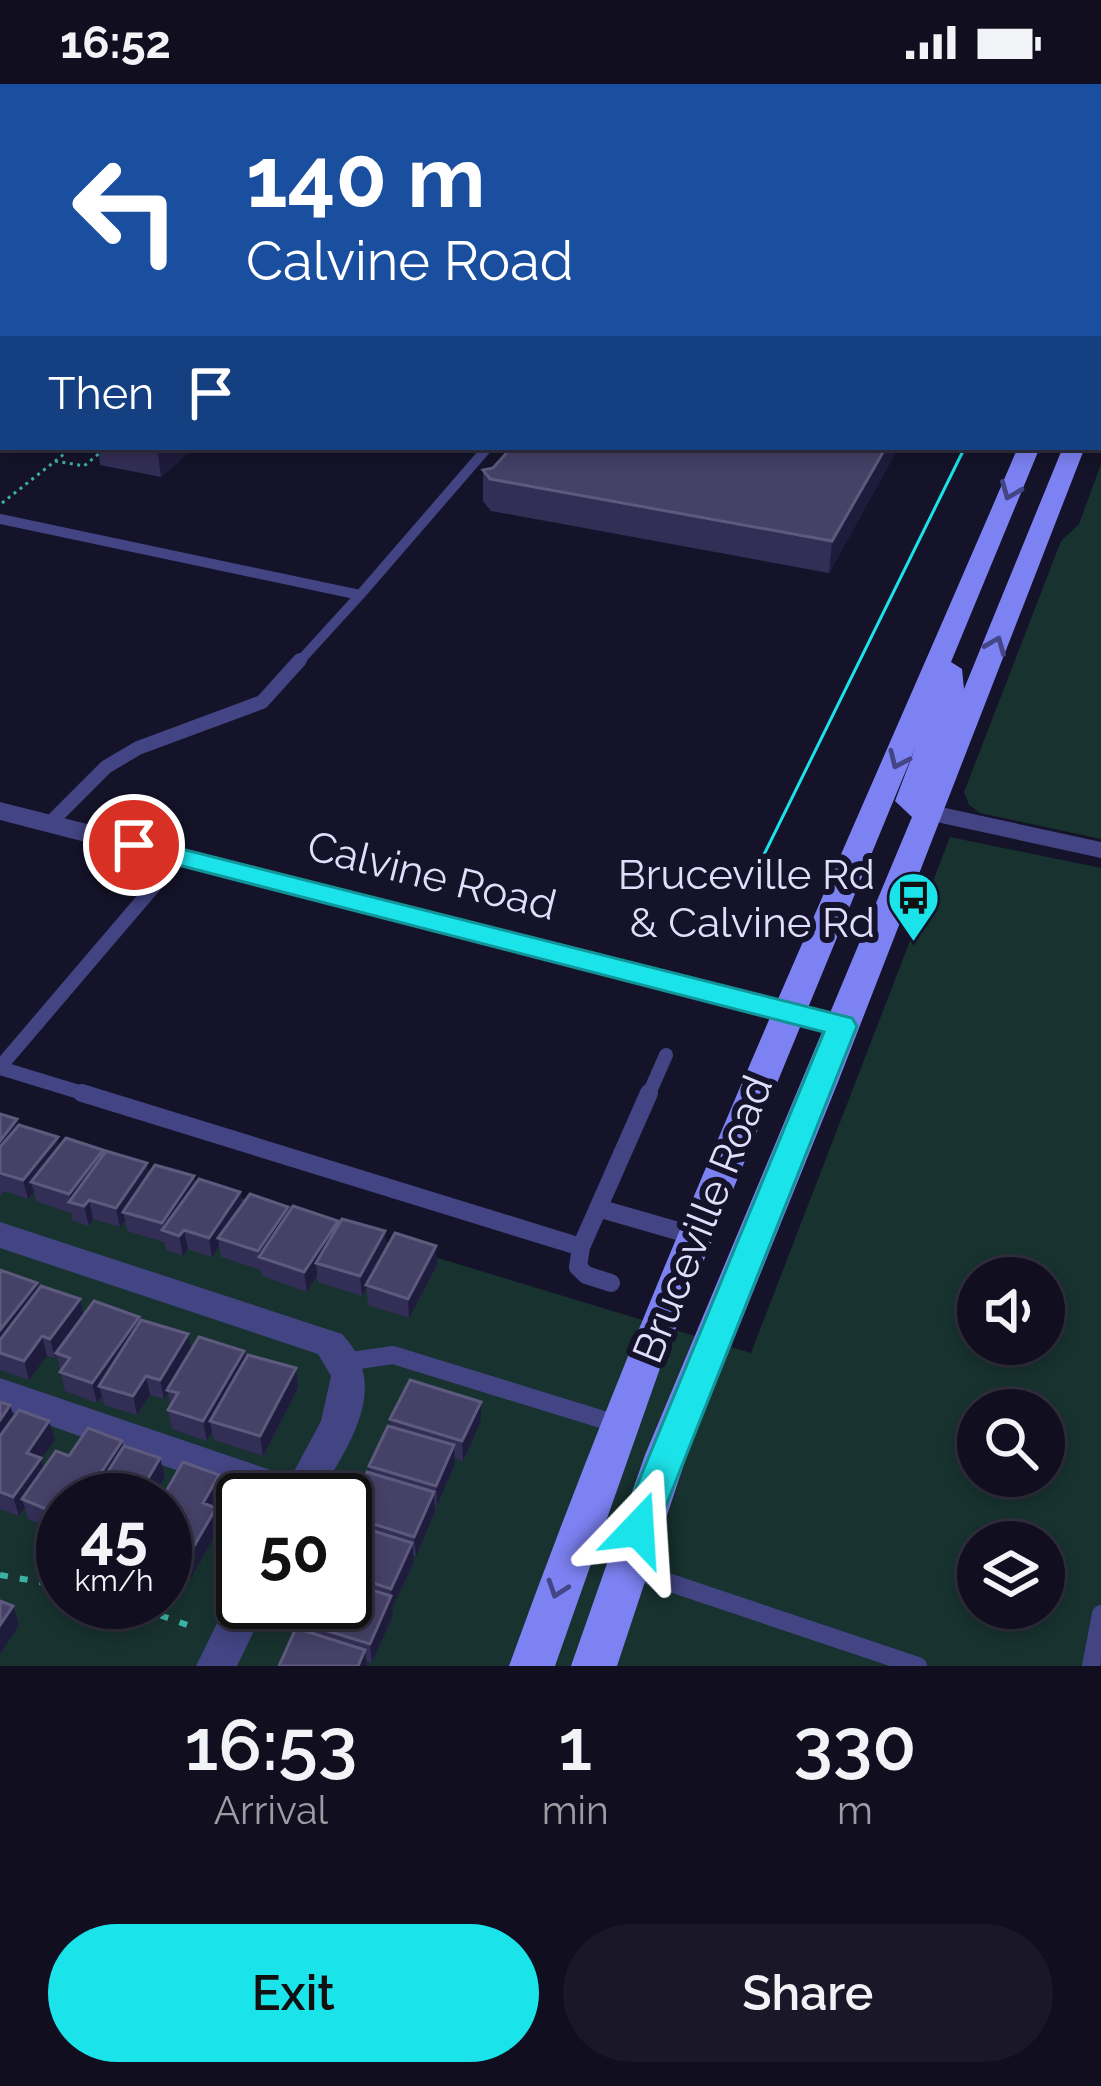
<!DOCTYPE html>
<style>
:root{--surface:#100e1f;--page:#191728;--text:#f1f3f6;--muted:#9c9ca4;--line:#302e3d;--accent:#1be3ea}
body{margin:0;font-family:Raleway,sans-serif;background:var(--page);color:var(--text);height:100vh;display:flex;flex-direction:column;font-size:45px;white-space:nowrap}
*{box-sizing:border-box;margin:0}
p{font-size:39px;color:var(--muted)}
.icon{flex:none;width:66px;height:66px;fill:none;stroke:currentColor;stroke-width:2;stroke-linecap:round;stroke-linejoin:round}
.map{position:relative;height:1582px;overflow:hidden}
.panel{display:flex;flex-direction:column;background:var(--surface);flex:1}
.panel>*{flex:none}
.guide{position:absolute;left:0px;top:0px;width:1101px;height:366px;box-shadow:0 6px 18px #0003,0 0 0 3px var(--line);background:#1a4fa0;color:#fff;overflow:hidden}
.tools{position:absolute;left:957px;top:1173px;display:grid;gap:24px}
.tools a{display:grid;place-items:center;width:108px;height:108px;border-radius:50%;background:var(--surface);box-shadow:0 6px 18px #0003,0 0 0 3px var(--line);font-size:60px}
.speed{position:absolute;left:36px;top:1389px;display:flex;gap:24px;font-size:60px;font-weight:700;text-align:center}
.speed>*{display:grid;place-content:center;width:156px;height:156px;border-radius:50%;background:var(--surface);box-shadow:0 6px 18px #0003,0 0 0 3px var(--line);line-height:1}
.speed small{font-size:30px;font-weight:400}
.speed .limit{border:6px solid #111;border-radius:18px;background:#fff;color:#111}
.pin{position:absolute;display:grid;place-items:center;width:102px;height:102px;color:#fff;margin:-51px;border:6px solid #fff;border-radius:50%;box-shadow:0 3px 12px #0007}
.me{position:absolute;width:132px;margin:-66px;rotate:20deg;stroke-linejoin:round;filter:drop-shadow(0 0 9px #0008)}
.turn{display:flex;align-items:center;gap:42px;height:252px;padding:0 48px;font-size:54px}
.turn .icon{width:156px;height:156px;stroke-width:2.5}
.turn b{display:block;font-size:84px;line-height:102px}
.then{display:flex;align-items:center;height:114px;padding:0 48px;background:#0003;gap:24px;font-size:45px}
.eta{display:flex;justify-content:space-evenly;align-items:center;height:204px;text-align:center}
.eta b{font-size:72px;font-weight:600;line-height:84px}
.cta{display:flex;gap:24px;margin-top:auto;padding:24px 48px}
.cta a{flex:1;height:138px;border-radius:72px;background:var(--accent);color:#111;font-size:48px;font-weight:600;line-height:138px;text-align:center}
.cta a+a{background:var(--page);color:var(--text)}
.status{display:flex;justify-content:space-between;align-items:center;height:84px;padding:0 60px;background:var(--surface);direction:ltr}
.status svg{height:33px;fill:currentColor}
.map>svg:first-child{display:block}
.green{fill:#17322f;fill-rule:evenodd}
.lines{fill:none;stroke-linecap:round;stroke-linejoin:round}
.path-far1{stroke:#3cb2a3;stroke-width:3;stroke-dasharray:3 4.5;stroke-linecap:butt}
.path{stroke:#3cb2a3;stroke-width:6;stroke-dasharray:8 12;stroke-linecap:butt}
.service-far3{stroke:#424483;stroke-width:8}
.service-far2{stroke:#424483;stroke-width:10}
.service-far1{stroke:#424483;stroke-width:14}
.service{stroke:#424483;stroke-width:18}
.minor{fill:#424483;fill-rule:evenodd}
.tertiary{fill:#424483;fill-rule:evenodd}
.secondary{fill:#7d82f3;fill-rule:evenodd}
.tram{stroke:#1be3ea;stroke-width:3}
.wall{fill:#332e55}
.shaded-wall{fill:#1f1b3c}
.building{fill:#454167;stroke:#5e5a7e;stroke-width:3}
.oneway{stroke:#444584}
.route{fill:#1be3ea;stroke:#129498;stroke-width:3}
.labels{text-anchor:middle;stroke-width:12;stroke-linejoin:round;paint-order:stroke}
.poi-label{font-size:42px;fill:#dfdefc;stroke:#151329;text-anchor:end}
.street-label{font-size:42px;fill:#dfdefc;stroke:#151329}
</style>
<div class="status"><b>16:52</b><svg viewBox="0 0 49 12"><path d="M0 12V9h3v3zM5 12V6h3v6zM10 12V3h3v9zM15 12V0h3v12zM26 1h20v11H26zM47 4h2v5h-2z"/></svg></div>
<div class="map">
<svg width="1101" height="1582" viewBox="0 0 1101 1582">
<rect width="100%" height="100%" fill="#151329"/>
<path class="green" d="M1101,380V755L980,729L969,721L964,708L1061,457L1079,440Z
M950,753L1101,784V1582H0V1041L751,1269ZM978,1194H1044V1260H978ZM978,1326H1044V1392H978ZM63,1416H165V1518H63ZM243,1416H345V1518H243ZM978,1458H1044V1524H978Z"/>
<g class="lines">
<path class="path-far1" d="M989,0L999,3
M124,3L130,0
M76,363L102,367
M55,377L84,382L107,363
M2,419L73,363"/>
<path class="path" d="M0,1491L63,1502
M123,1518L190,1542"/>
<path class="service-far3" d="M349,3L354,0"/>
<path class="service-far2" d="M0,435L360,511L488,363
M298,579L360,511"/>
<path class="service-far1" d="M49,740L106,683L138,664L262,618L300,576
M0,983L179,773
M0,984L92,1012
M648,1012L666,971"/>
<path class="service" d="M82,1009L581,1163L649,1009
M598,1124L695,1152
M581,1163L578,1183L586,1191L611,1199
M345,1278L393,1271L617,1340
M629,1485L918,1582
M1091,1582L1101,1530"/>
<path class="minor" d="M927,720L1101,758V774L918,734L914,728Z
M0,1138L342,1250C393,1304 347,1362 317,1416H261L0,1324V1294L291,1393L321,1337L331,1292L318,1270L0,1164Z
M243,1502V1518H268L237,1582H196L234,1505Z"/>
<path class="tertiary" d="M0,718L842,931L854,934L858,942L854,950L842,953L0,736Z"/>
<path class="secondary" d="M1101,189V207L1098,208V190Z
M1101,287V306L1098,307V288Z
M1018,363H1040L951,578L962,585L964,605L1063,363H1085L838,998L687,1371L617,1582H571L645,1371L912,733L895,717L916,662L664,1273L555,1582H509C659,1167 845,768 1018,363Z"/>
<path class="tram" d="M1098,93L1101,87
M751,797L965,363"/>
</g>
<path class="wall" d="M3,28V99H0V29Z
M3,111V183H0V113Z
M3,228V276H0V230Z
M0,278L3,279V352L0,351Z
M98,363H195L161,393L100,381Z
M512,363H911V367L896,368L829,489L491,427L483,417V386L493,384Z
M0,1030L60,1062L103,1066L104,1071L149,1090L194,1092L195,1100L240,1108L242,1121L338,1137V1141L387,1165L437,1181L409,1234L368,1221L366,1204L362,1212L318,1198L317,1191L307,1208L262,1192L261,1186L221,1173L219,1162L212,1173L188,1165L183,1172L166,1166L164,1158L127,1147L125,1136L120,1143L93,1135L89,1142L73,1137L71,1129L36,1117L34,1108L28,1115L4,1107L0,1112Z
M0,1186L38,1204L83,1231L139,1233L140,1237L191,1266L244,1267L246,1274L296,1284L298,1304L263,1372L214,1356L212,1347L207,1357L172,1345L168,1326L170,1322L168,1309L164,1315L150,1311L137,1331L104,1321L102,1312L97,1319L65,1307L57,1272L55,1274L47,1272L29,1296L0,1286Z
M0,1318L10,1321L14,1333L55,1356L41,1375L44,1385L69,1372L123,1362L160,1374L165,1393L153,1413L154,1416H63V1449L28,1435L25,1424L19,1432L0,1425Z
M390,1335L481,1337L463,1377L455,1374V1380L437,1421H435V1428L416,1472L413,1471L414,1478L392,1524L393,1531L372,1579L366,1577L367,1582H279L296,1544L295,1537L345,1518L346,1431L370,1389L369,1382L391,1343Z
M219,1391L223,1410L215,1423L220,1443L190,1495L165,1486V1416Z"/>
<path class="shaded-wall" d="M157,363H195L161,393Z
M886,363H897L896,368L829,489L832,457Z
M17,1035L22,1054L0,1082V1057Z
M58,1053L63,1073L31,1098L34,1108L28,1115L23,1096Z
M103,1066L107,1086L71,1118L69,1110Z
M147,1079L151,1099L123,1128L125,1136L120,1143L116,1124Z
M194,1092L197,1112L164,1147L162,1139Z
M240,1108L243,1128L218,1154L219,1162L212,1173L209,1154Z
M89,1116L93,1135L89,1142L84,1122Z
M288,1123L291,1143L259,1173L261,1187L258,1167Z
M338,1137L340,1157L316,1179L317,1191L307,1208L304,1188Z
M184,1146L188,1165L183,1172L179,1152Z
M385,1147L387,1167L362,1212L360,1192Z
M436,1162L437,1181L409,1234L408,1215Z
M37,1199L42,1218L0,1269V1246Z
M80,1215L84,1234L56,1269L55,1274L50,1255Z
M139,1233L144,1252L99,1302L102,1312L97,1319L92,1299Z
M188,1250L192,1269L167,1306L168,1309L164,1315L160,1296Z
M42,1252L47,1272L29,1296L24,1277Z
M244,1267L248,1286L210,1337L212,1347L207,1357L203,1337Z
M296,1284L298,1304L263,1372L260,1352Z
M146,1292L150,1311L137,1331L133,1312Z
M481,1318V1337L463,1377L462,1357Z
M10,1321L16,1340L0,1364V1336Z
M49,1337L55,1356L41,1375L46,1393L22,1415L25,1424L19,1432L13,1413L27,1369Z
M122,1357L127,1376L101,1416H83Z
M454,1361L455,1380L437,1421L436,1402Z
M160,1374L165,1393L153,1413L154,1416H142L140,1408Z
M219,1391L223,1410L207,1438L203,1419Z
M434,1408L435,1428L416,1472L414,1453Z
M216,1424L220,1443L190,1495L186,1476Z
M412,1459L414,1478L392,1524L391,1505Z
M391,1512L393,1531L372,1579L370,1560Z
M13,1522L19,1541L0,1570V1541Z
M365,1566L367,1582H358Z"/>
<path class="building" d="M3,28V64H0V29Z
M3,111V157H0V113Z
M0,278L3,279V322H0Z
M512,363H886L832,457L490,395L483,386L493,384Z
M0,1030L17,1035L0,1057Z
M19,1041L58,1053L23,1096L0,1089V1063Z
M66,1054L103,1066L69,1110L31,1098Z
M106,1067L147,1079L116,1124L89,1116L84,1122L69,1118Z
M155,1081L194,1092L162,1139L123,1128Z
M199,1095L240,1108L209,1154L184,1146L179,1152L162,1146Z
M250,1110L288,1123L258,1167L218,1154Z
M293,1122L338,1137L304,1188L259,1173Z
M342,1135L385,1147L360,1192L316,1179Z
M395,1149L436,1162L408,1215L366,1201Z
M0,1186L37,1199L0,1246Z
M41,1202L80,1215L50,1255L42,1252L24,1277L0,1269V1256Z
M94,1217L139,1233L92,1299L60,1288L70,1274L56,1269Z
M141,1236L188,1250L160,1296L146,1292L133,1312L99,1302Z
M199,1253L244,1267L203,1337L168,1326L178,1309L167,1306Z
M248,1271L296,1284L260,1352L210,1337Z
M410,1296L481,1318L462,1357L390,1335Z
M0,1318L10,1321L0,1336Z
M19,1326L49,1337L27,1369L41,1374L13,1413L0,1408V1352Z
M388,1342L454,1361L436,1402L369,1382Z
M88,1344L122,1357L83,1416H63V1432L22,1415L56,1367L69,1372Z
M124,1362L160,1374L140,1408L153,1412L150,1416H90Z
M183,1378L219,1391L203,1419L216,1424L186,1476L165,1469V1416H161Z
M367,1388L434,1408L414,1453L346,1431Z
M345,1438L412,1459L391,1505L345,1490Z
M345,1498L391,1512L370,1560L295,1537L304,1518H345Z
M0,1517L13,1522L0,1541Z
M296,1544L365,1566L358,1582H279Z"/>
<defs><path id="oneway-chevron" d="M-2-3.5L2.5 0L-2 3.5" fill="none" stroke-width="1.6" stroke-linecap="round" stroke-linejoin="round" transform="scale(3)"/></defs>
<g class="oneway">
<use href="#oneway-chevron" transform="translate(1010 407) rotate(112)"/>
<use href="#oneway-chevron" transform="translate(996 561) rotate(-68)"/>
<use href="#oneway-chevron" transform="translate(898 676) rotate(114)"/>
<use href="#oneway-chevron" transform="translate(557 1505) rotate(109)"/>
</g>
<path class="route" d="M134,753L852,934L857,942L652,1457L638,1462L624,1457L619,1445L824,948L124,767L120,761Z"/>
<defs>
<symbol id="bus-pin" viewBox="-11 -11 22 30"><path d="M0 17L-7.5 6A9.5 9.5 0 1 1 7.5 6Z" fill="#1be3ea" stroke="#151329"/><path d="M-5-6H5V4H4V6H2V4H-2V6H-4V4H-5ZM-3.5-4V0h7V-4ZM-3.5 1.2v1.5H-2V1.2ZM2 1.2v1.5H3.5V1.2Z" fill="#111"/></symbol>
</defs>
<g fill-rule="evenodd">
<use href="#bus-pin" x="884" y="784" width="59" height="81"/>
</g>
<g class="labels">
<g class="poi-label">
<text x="875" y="805">Bruceville Rd<tspan x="875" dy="48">&amp; Calvine Rd</tspan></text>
</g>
<g class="street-label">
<text transform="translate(432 791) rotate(14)" y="15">Calvine Road</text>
<text transform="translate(702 1135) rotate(-68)" y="15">Bruceville Road</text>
</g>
</g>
</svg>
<div class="tools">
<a><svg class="icon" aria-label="sound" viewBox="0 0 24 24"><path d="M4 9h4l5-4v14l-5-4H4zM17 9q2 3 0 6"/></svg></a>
<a><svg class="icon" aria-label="search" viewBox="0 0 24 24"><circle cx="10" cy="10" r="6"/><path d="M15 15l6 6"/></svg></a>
<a><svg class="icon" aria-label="layers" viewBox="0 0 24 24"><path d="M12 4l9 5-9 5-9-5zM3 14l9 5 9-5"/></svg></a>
</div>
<div class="speed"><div>45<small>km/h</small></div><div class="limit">50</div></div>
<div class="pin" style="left:134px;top:761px;background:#d93025"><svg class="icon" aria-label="arrive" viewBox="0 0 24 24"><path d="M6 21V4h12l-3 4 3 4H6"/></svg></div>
<svg class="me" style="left:638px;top:1445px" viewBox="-20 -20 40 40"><path d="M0-17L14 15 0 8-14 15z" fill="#1be3ea" stroke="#fff" stroke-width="4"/></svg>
<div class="guide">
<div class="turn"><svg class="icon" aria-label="left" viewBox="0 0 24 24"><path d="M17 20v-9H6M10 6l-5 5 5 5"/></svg><div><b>140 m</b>Calvine Road</div></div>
<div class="then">Then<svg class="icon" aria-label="arrive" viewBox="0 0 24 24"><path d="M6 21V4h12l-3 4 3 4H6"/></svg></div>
</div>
</div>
<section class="panel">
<div class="eta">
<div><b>16:53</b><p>Arrival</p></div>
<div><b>1</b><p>min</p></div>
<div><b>330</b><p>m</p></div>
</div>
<div class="cta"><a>Exit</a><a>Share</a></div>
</section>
